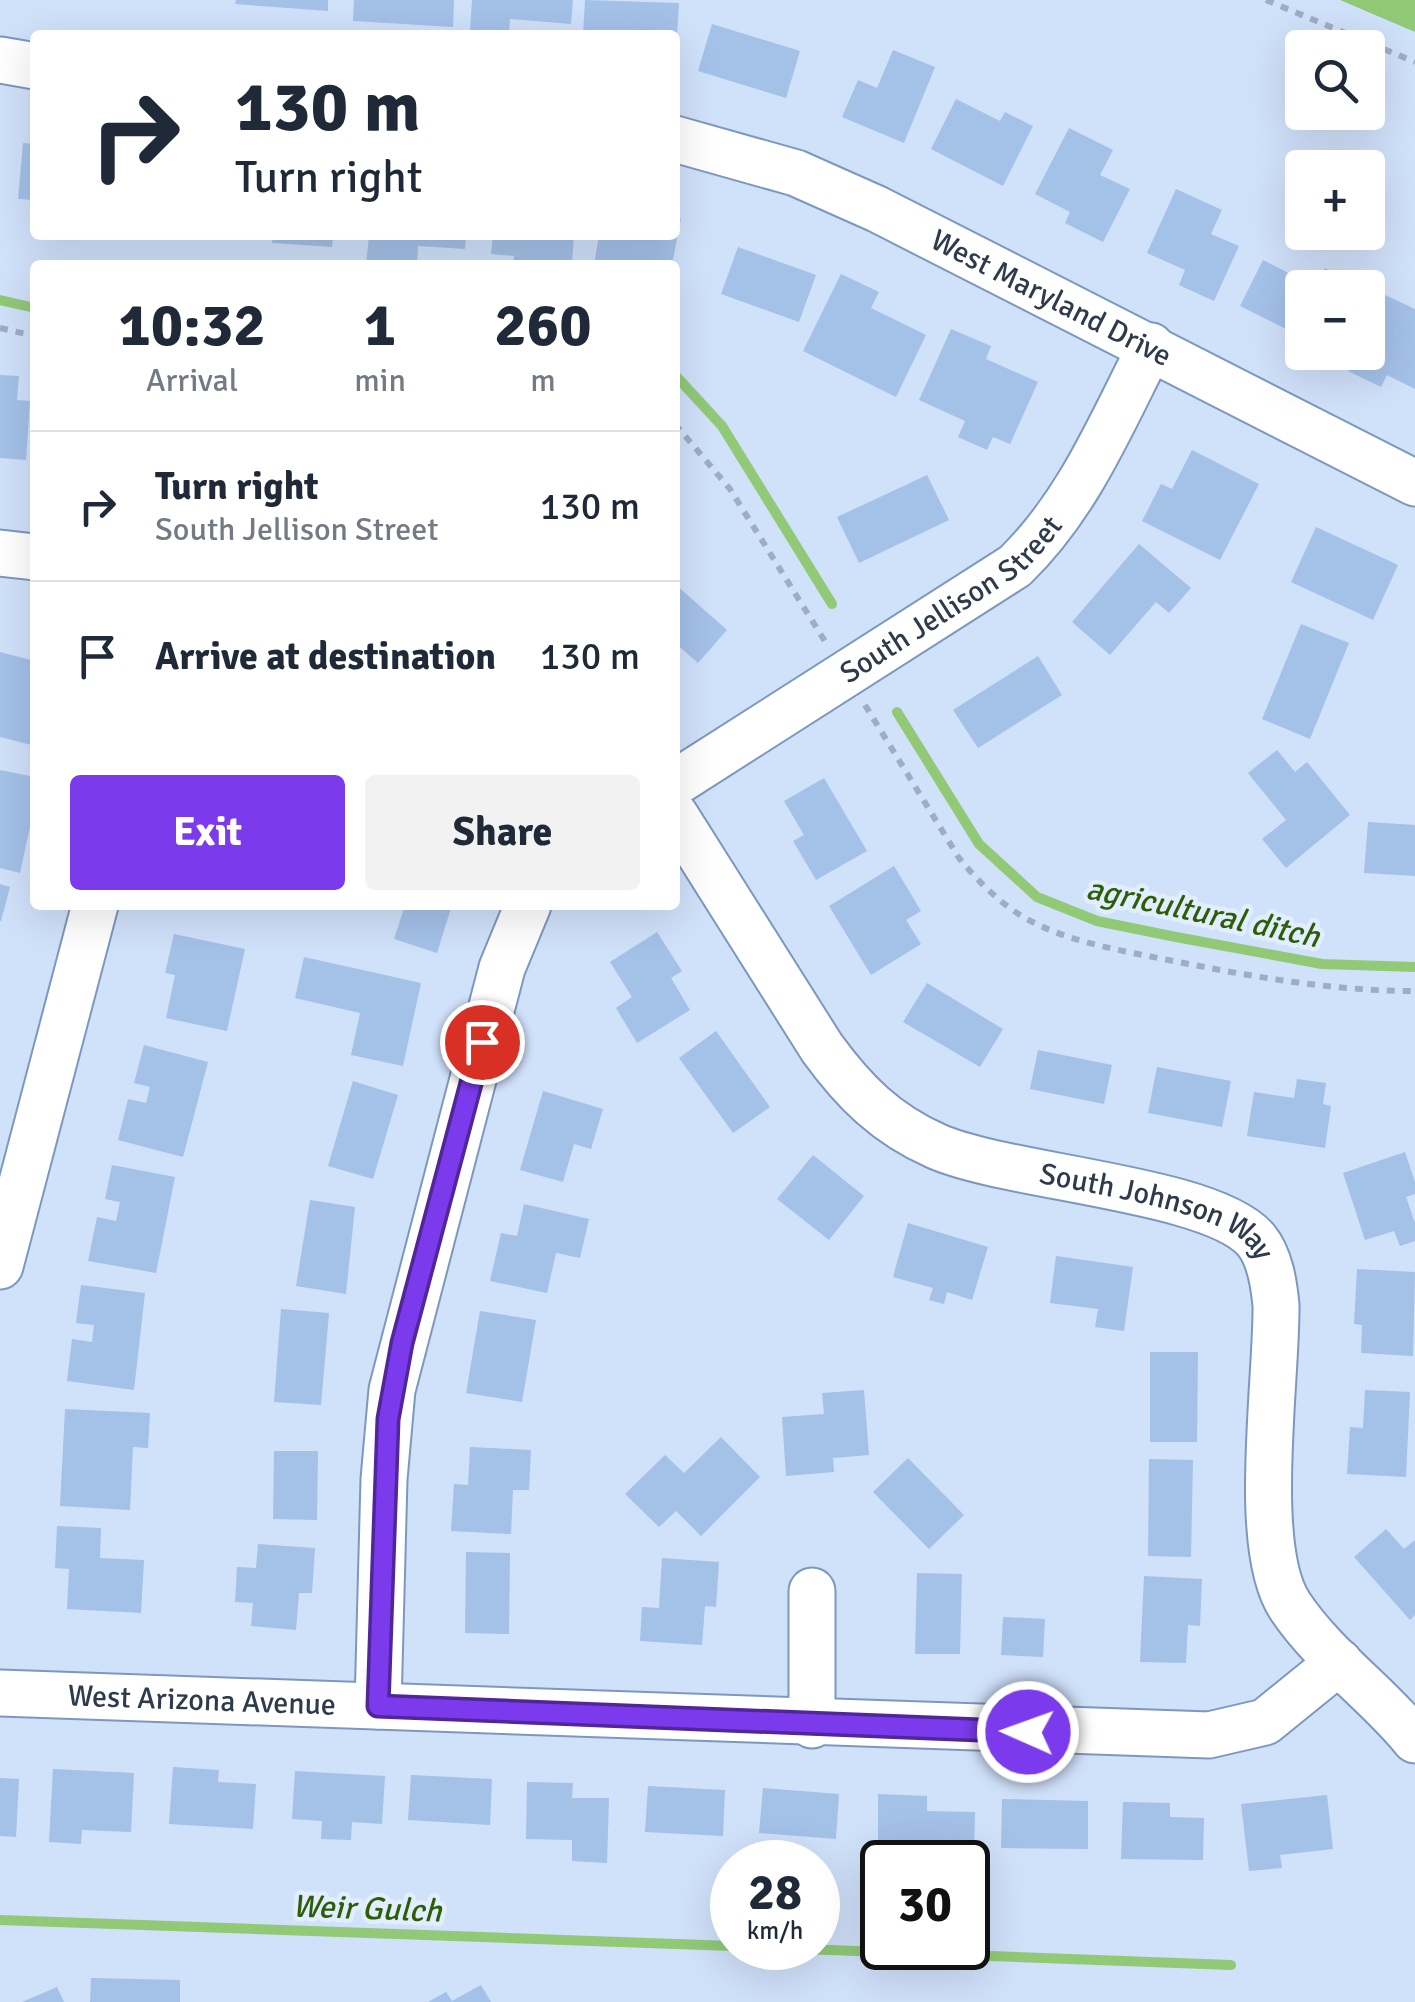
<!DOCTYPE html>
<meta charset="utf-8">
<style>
:root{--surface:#fff;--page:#f2f2f3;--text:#1f2937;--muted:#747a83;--line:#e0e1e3;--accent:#7c3aed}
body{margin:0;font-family:Signika,sans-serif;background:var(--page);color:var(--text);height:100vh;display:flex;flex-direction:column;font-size:38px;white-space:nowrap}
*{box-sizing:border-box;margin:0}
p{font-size:32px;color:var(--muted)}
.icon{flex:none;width:55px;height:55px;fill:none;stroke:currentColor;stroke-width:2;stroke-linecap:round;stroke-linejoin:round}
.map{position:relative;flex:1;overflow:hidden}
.sheet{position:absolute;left:30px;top:260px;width:650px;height:650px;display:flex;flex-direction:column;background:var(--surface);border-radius:10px;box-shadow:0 10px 40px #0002}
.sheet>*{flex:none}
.guide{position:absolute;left:30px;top:30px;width:650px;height:210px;border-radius:10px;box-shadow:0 10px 40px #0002;background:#fff;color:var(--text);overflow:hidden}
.fabs{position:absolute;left:1285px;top:30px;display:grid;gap:20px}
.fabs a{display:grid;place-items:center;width:100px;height:100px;border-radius:10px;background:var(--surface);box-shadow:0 10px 40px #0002;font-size:50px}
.speed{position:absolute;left:710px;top:1840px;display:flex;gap:20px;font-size:50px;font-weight:700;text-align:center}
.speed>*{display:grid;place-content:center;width:130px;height:130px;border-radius:50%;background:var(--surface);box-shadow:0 10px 40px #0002;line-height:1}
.speed small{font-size:25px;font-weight:400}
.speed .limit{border:5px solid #111;border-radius:15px;background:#fff;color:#111}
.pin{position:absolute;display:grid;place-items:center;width:85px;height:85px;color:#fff;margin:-42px;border:5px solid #fff;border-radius:50%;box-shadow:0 2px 10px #0007}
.me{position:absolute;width:110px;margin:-55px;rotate:272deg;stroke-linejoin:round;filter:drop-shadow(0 0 8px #0008)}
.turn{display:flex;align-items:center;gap:35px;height:210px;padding:0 40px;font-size:45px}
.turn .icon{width:130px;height:130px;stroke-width:2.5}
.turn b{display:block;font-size:70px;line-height:85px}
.eta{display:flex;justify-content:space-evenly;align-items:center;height:170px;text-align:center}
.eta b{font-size:60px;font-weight:700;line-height:70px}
.primary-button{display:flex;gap:20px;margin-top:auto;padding:20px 40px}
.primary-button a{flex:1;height:115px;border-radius:10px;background:var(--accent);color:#fff;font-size:40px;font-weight:700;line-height:115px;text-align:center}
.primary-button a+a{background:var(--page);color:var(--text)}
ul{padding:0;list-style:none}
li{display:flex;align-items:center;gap:30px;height:150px;padding:0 40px;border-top:2px solid var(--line)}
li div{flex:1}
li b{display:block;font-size:38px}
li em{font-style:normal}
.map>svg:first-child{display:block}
.water{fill:#91c977}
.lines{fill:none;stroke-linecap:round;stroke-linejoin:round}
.stream{stroke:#91c977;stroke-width:10}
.building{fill:#a4c1e8}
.minor-casing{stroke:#7c98be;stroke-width:49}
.path{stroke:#9eadc4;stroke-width:6;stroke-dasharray:8 8;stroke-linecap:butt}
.minor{stroke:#fff;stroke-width:45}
.route-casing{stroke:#51269a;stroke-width:25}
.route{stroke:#7c3aed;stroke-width:18}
.labels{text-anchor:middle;stroke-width:9;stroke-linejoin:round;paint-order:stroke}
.street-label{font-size:30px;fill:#2f3b4b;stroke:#e2eeff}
.water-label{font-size:32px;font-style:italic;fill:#2b5e07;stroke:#e2eeff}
</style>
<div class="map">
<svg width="1415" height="2002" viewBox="0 0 1415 2002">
<rect width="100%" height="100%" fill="#d0e1fa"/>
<path class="water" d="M1340,0H1415V32Z"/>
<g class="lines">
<path class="stream" d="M0,300L35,308
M675,375L722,426L832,604
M897,712L979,844L1037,897L1097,921L1176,937L1322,964L1415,967
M0,1920L732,1946
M775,1948L1231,1965"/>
</g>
<path class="building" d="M236,0H328V11L235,4Z
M354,0H454L453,27L353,21Z
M472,0H573L571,24L510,19L509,34L470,31Z
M585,0L679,3L677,35H583Z
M712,24L800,51L786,98L698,71Z
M893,50L935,67L904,143L842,117L858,80L877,88Z
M956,99L1000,121L1005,112L1033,126L1003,186L931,149Z
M1069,128L1113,150L1100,175L1130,189L1103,242L1065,223L1070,212L1035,194Z
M23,143L35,144V200L18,199Z
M1176,189L1222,210L1211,234L1239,246L1214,301L1179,285L1185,270L1147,253Z
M675,217L681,218L672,265H594L599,235H675Z
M273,235H333L332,247L272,243Z
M369,235H466L465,249L418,246L417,265H366Z
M493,235H574L572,265H513L514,256L491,254Z
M738,247L816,275L799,322L721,294Z
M1263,260L1316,287L1325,268L1364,288H1302V337L1240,306Z
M841,274L879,292L871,308L926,335L896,397L803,351Z
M1385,295L1415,309V389L1387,375L1381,387L1348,371L1357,352H1368V331Z
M951,329L991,346L986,359L1038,382L1010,444L993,437L987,450L958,437L965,421L919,400Z
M0,375L19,376L17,400L30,401L26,460L0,458Z
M1192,450L1259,484L1220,560L1142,521L1161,484L1172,489Z
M927,475L949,520L859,563L837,517Z
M1316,527L1398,565L1373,620L1291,582Z
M1139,544L1191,588L1169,613L1156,602L1110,655L1072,622Z
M675,584L727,630L698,663L675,643Z
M1301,624L1349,643L1310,739L1262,719Z
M0,652L35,661V746L0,737Z
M1038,656L1062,695L978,748L953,710Z
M1277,750L1295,772L1307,762L1350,815L1286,868L1262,839L1286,820L1248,773Z
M0,770L35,777V804L20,873L0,868Z
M824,778L867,851L816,880L793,841L804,835L784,801Z
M1368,822L1415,825V876L1364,873Z
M894,866L921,911L906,920L921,944L871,975L829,906Z
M0,884L10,887L1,921H0Z
M405,905H452L437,953L394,939Z
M657,932L682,971L671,978L690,1010L637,1043L616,1008L632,997L610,962Z
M174,934L245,949L227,1031L166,1018L175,975L165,973Z
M304,957L421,983L403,1066L351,1055L360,1013L295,998Z
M927,983L1003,1029L980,1067L903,1022Z
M716,1031L770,1107L733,1133L679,1058Z
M144,1045L208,1062L183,1157L118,1140L128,1099L146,1103L150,1087L134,1083Z
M1038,1050L1112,1065L1104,1104L1030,1089Z
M1157,1067L1231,1081L1222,1127L1148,1113Z
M1297,1079L1326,1083L1323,1104L1331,1106L1325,1148L1247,1136L1254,1092L1294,1098Z
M353,1081L398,1095L373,1179L328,1166Z
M543,1091L603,1109L591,1149L574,1144L563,1182L520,1170Z
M1405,1152L1415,1182V1194L1406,1197L1415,1223V1241L1400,1246L1394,1231L1365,1240L1343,1173Z
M813,1155L864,1196L829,1240L777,1199Z
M112,1165L175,1177L156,1273L88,1261L97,1217L116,1221L120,1202L105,1199Z
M310,1200L355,1207L346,1294L296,1286Z
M524,1204L589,1219L580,1258L556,1253L547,1293L490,1281L501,1233L517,1236Z
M908,1223L988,1247L972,1300L947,1292L944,1304L929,1300L933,1288L893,1277Z
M1056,1256L1133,1267L1124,1331L1095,1327L1098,1309L1050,1303Z
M1357,1269L1415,1272L1413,1356L1361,1353L1362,1325L1354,1324Z
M81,1285L145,1293L134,1390L67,1381L72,1339L92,1342L94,1325L76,1323Z
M281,1309L329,1313L321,1405L274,1402Z
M480,1311L536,1320L522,1402L466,1393Z
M1150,1352H1198L1197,1442H1150Z
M864,1390L869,1455L833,1458L834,1472L786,1476L782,1417L824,1414L822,1393Z
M1365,1390L1410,1392L1406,1477L1347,1474L1350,1427L1363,1428Z
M65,1409L150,1413L148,1448L133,1447L130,1510L60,1506Z
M721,1437L760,1477L701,1536L676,1511L659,1527L625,1494L665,1455L684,1473Z
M470,1447L531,1450L529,1490H513L511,1534L451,1531L454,1484L468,1485Z
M274,1451H318L317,1520L273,1519Z
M908,1458L964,1515L929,1549L873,1492Z
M1149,1459L1193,1460L1191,1557L1148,1556Z
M57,1526L101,1528L100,1558L144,1560L141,1613L67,1609L69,1569L55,1568Z
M1386,1529L1404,1549L1415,1540V1615L1410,1620L1354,1557Z
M258,1544L315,1548L312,1593H299L296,1630L251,1626L253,1603L235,1602L237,1567L256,1568Z
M466,1552L510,1553L509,1634L465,1633Z
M662,1558L719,1562L716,1607L705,1606L702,1645L640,1641L642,1607L659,1608Z
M917,1573L962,1574L960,1654H915Z
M1144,1576L1202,1579L1200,1626L1188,1625L1186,1663L1140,1662Z
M1003,1617L1045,1619L1043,1657L1001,1655Z
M173,1767L219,1770L218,1782L256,1784L253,1829L169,1824Z
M53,1769L134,1773L131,1832L82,1830L81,1844L49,1842Z
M295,1771L385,1776L382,1824L352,1822L351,1840L321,1839L322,1821L292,1819Z
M411,1775L492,1779L490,1825L408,1820Z
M0,1778L19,1779L16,1837L0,1836Z
M527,1782L573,1783L572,1798H609L607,1863L572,1861V1840L526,1839Z
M648,1786L725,1790L723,1836L645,1832Z
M763,1788L839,1794L836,1839L759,1833Z
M878,1794L927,1796V1811L975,1812L974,1855L878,1852Z
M1327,1795L1333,1849L1280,1855L1282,1868L1249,1871L1241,1804Z
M1002,1799L1088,1801V1849L1001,1848Z
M1123,1802L1170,1803V1817L1204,1818L1203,1860L1121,1859Z
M91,1978L180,1980V2002H90Z
M481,1985L491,2002H428L446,1992L452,2001Z
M57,1987L64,2002H22Z"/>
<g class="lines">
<defs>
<g id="minor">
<path d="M0,60L35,66"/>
<path id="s1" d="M675,139L796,173L877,209L1415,483"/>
<path d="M0,553L35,557"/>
<path id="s2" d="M675,783L1015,566C1078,505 1111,424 1151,346"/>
<path id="s3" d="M675,815L822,1048C854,1092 886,1124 936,1146C1008,1178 1212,1188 1256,1240C1270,1257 1274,1284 1276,1305C1277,1380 1251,1547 1290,1606C1324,1657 1377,1693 1415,1740"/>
<path d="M0,1266L95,905"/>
<path id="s4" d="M0,1693L1209,1735L1265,1722L1339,1662"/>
<path d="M378,1706L384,1479L392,1390L502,968L528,905"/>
<path d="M812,1725V1591"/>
</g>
</defs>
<use href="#minor" class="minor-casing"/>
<path class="path" d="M1266,0L1415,62
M0,328L35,336
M675,424L730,489L826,643
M865,705L959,858C978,881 1000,904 1027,919C1067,941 1113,949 1158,958C1244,975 1327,991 1415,991"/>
<use href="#minor" class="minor"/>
</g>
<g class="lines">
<defs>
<path id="route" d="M482,1042L402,1343L388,1419L378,1706L1028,1732"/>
</defs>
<use href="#route" class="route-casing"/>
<use href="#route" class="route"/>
</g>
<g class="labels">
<g class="street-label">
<text dy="10" stroke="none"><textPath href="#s1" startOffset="410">West Maryland Drive</textPath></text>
<text dy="10" stroke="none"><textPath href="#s2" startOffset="332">South Jellison Street</textPath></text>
<text dy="10" stroke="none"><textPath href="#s3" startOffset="660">South Johnson Way</textPath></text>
<text dy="10" stroke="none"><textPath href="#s4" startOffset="202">West Arizona Avenue</textPath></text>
</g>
<g class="water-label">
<text transform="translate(1203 912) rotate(12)" y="11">agricultural ditch</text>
<text transform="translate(367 1908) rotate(2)" y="11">Weir Gulch</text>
</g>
</g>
</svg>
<div class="fabs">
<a><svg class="icon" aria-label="search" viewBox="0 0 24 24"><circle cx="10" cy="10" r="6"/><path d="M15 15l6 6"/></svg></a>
<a>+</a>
<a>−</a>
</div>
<div class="speed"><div>28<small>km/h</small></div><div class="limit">30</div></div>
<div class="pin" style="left:482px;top:1042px;background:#d93025"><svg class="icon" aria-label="arrive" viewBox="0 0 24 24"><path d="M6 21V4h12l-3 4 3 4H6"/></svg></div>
<svg class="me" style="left:1028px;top:1732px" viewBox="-20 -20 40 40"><circle r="17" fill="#7c3aed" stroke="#fff" stroke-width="3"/><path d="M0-11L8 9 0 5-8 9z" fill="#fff"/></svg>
<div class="guide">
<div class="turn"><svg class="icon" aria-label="right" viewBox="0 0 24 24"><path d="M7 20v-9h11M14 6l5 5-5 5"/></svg><div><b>130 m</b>Turn right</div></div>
</div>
<section class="sheet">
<div class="eta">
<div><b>10:32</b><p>Arrival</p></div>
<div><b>1</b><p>min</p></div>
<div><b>260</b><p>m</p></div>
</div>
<ul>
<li><svg class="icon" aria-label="right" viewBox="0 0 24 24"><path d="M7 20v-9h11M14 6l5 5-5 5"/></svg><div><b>Turn right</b><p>South Jellison Street</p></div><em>130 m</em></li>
<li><svg class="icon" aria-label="arrive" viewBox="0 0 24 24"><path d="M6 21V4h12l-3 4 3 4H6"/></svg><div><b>Arrive at destination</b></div><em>130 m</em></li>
</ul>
<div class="primary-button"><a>Exit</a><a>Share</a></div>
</section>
</div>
